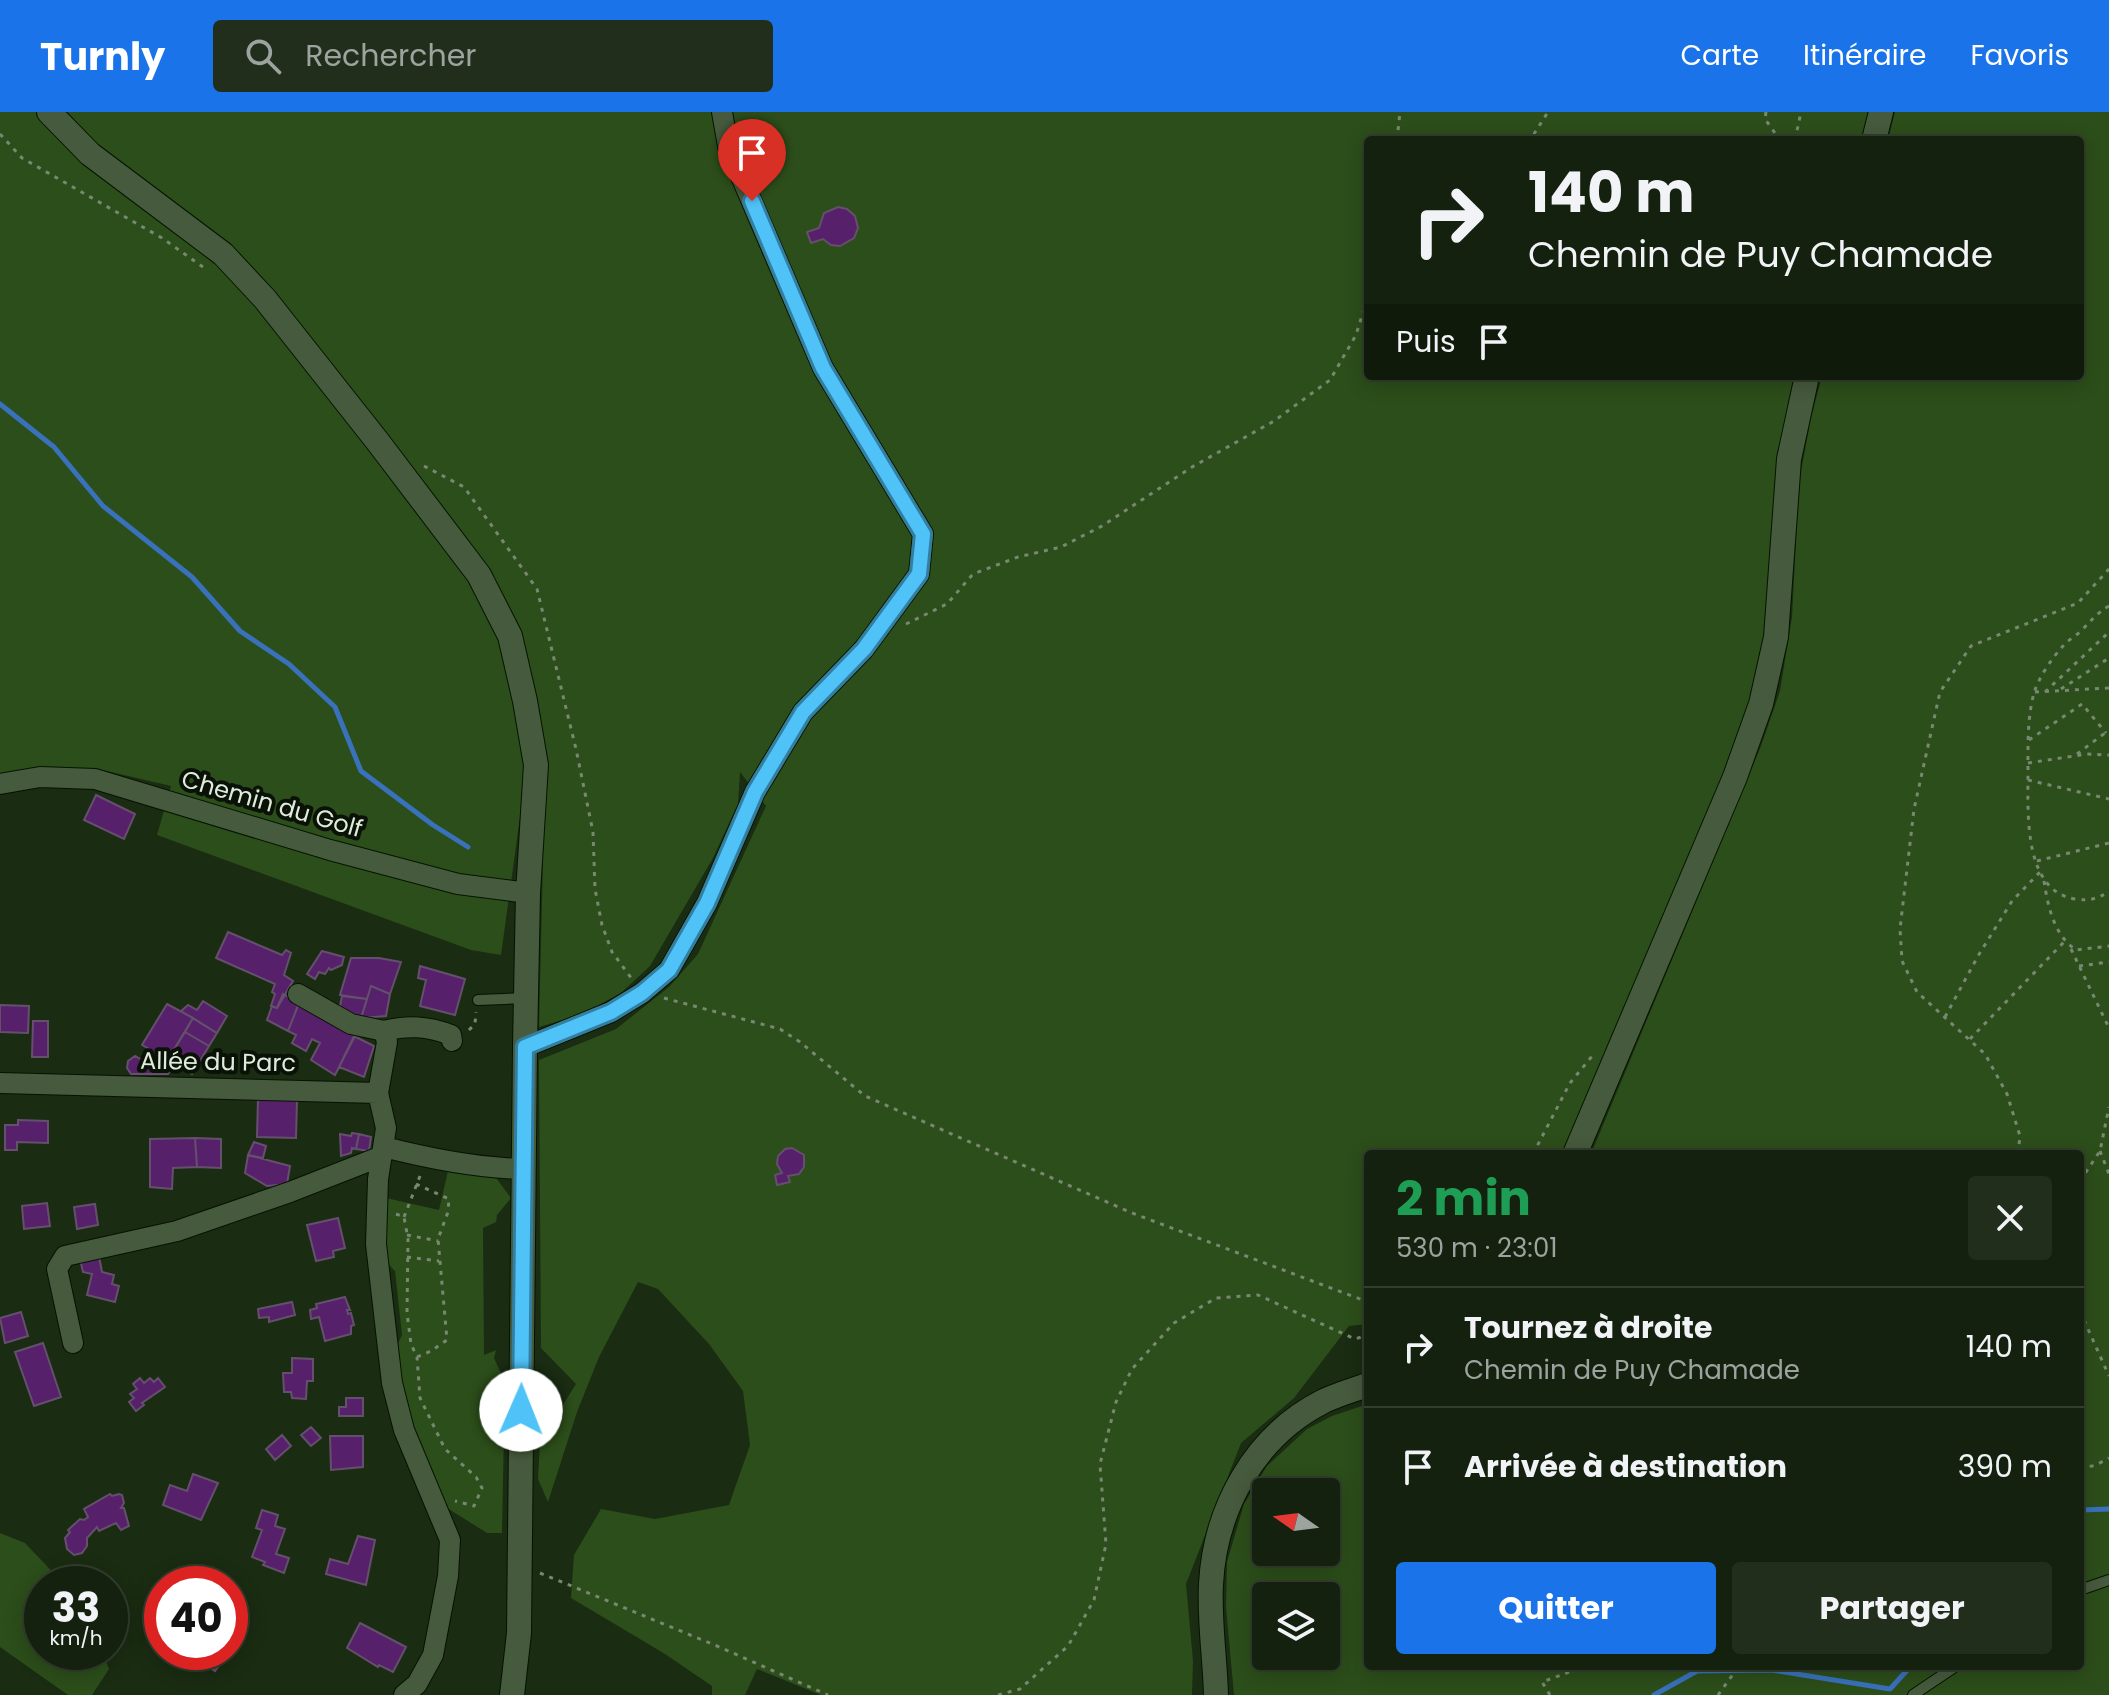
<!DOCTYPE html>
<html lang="fr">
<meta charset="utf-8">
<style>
:root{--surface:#14210e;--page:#212e1c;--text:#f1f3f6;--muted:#9da39e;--line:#333e2e;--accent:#1a73e8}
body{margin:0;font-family:Poppins,sans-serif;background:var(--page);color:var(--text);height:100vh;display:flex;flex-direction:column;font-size:30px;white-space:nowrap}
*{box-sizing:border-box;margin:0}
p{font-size:26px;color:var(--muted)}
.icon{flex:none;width:44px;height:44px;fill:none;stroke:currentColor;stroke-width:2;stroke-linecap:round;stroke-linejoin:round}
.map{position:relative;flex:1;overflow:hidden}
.sheet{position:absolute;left:1364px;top:1038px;width:720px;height:520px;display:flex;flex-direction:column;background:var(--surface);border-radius:8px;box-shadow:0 4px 20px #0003,0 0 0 2px var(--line)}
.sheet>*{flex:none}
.guide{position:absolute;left:1364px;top:24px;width:720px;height:244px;border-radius:8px;box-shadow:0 4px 20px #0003,0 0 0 2px var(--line);background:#14210e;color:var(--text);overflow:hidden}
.needle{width:52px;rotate:284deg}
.buttons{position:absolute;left:1252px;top:1366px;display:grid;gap:16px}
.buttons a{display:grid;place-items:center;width:88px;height:88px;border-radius:8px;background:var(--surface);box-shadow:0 4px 20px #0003,0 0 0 2px var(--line);font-size:40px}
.speed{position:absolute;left:24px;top:1454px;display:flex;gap:16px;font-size:40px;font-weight:700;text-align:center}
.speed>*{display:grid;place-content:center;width:104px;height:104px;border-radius:50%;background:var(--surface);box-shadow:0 4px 20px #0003,0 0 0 2px var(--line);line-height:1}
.speed small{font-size:20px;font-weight:400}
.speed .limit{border:12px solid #d22;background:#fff;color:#111}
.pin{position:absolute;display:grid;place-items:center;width:68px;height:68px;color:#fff;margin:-82px -34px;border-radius:50% 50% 50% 0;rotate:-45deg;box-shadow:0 0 8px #0007}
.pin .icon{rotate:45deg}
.me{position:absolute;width:88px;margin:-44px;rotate:1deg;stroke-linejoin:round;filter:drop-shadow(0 0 6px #0008)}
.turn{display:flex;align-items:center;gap:28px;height:168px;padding:0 32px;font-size:36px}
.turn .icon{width:104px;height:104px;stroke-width:2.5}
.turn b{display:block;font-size:56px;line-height:68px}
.then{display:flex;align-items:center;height:76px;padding:0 32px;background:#0003;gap:16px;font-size:30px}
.round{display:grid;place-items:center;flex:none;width:84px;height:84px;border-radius:8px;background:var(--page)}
.summary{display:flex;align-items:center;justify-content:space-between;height:136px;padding:0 32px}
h1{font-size:48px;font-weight:700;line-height:60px;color:#1e9e55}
.button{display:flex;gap:16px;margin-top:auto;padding:16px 32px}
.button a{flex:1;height:92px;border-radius:8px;background:var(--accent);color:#fff;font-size:32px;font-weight:700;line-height:92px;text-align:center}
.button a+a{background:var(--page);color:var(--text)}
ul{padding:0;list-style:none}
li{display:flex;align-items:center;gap:24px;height:120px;padding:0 32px;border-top:2px solid var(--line)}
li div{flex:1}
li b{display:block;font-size:30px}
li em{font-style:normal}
header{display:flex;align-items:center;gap:48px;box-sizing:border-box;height:112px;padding:0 40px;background:var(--accent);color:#fff}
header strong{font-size:38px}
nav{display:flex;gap:44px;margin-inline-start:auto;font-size:28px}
.search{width:560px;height:72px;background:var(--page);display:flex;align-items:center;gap:20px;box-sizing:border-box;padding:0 28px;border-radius:8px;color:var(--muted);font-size:30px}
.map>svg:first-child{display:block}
.green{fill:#2c4e1a;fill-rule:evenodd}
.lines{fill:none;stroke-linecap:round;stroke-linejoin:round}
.stream{stroke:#3971bb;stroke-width:5}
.building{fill:#57206a;stroke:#64506c;stroke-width:2}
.service-casing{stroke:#051400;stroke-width:12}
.minor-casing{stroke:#051400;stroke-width:22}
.tertiary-casing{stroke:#051400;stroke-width:26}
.path{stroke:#798872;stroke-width:3;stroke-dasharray:4 6;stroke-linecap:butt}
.service{stroke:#465a3d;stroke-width:10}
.minor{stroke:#465a3d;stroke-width:20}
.tertiary{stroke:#465a3d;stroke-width:24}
.route-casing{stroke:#337fa1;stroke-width:20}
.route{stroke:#4fc3f7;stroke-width:14}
.labels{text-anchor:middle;stroke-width:8;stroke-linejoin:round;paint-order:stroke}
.street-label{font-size:24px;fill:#e0ecdb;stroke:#0a1207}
</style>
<header>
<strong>Turnly</strong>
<div class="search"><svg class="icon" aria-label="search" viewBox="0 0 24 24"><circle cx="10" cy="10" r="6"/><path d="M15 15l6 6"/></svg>Rechercher</div>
<nav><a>Carte</a><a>Itinéraire</a><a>Favoris</a></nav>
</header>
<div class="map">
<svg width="2109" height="1583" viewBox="0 0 2109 1583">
<rect width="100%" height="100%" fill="#1a2c12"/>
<path class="green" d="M0,0H1877L1869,28H1368V264H1807L1772,545L1575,1042H1368V1212L1349,1214L1294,1286L1241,1331L1186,1472L1193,1549L1192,1583H821L757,1557L745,1583H712V1574L665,1542L571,1486L574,1443L601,1397L655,1407L729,1393L750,1333L743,1279L709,1232L658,1177L638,1170L599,1245L577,1300L548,1390L538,1367L540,1329L576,1272L541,1236L539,948L616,917L669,875L698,842L766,694L740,660L738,692L713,746L650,854L621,881L582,902L539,915L544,703L520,705L501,843L471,838L157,723L171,674L94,656L0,673Z
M1895,0H2109V1583H1234L1226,1495L1227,1450L1244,1392L1267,1354L1307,1317L1332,1304L1368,1292V1554H2080V1042H1591L1761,634L1780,579L1792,505L1799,370L1811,306L1822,264H2080V28H1888ZM1266,1380H1326V1440H1266ZM1266,1484H1326V1544H1266Z
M448,1059L494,1063L511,1086L497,1103L496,1110L483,1116L484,1243L496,1238L494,1246L505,1270L502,1421H487L439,1391L405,1304L394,1240L402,1223L395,1159C375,1142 383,1109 386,1086L439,1098Z
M0,1421L25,1431L64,1472H42V1540H102L109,1557L92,1583H68L0,1535Z"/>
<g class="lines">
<path class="stream" d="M0,292L54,335L103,394L192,465L240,519L289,552L335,595L361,659L433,713L468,735
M2080,1398L2109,1397
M1654,1583L1697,1559L1772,1558L1890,1577L1911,1554"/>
</g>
<path class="building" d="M838,95L847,97L855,104L858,116L854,126L840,134L831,133L823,127L811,131L807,120L819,116L824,101Z
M96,683L135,702L124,727L84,708Z
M228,820L282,843L286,838L291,841L284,863L293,869L277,896L271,894L275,882L272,880L275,872L216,846Z
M322,839L344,845L343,848L342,853L331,858L329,856L325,862L319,860L315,867L307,862Z
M351,846H379L401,850L390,882L371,874L367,887L340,883Z
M420,854L465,867L455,903L420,894L426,868L418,866Z
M371,874L390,882L386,904L361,906Z
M283,882L299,891L288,919L267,908L272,894L277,896Z
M342,884L367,887L361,906L339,899Z
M203,889L227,904L217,921L181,899L188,893L197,898Z
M299,891L357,920L335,963L311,948L320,931L312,927L306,939L292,931L296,923L288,919Z
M167,892L193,906L159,962H131L127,956L128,949L135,944L144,949L151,938L142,933Z
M0,893L29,894L28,921L0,920Z
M193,906L217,921L209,934L185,920Z
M33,909H48V945H32Z
M185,920L209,934L192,962L174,952L168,962H159Z
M354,924L374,934L364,965L339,955Z
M258,986L297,988L296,1026L257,1025Z
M18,1008L48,1009V1031L17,1030V1038H5V1013H18Z
M352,1021L359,1022L356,1037L352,1036L351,1041L341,1044L340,1022L351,1024Z
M359,1022L371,1025L369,1039L356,1037Z
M195,1026L197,1055L173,1056L172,1077L150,1075V1027Z
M195,1026L221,1027V1056L197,1055Z
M254,1030L266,1034L263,1046L248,1043Z
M792,1036L804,1043V1055L799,1062L788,1064L790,1070L777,1073L775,1063L782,1061L777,1052L778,1044L785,1037Z
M248,1043L290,1054L287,1072L267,1074L245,1061Z
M47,1091L50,1114L24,1117L22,1094Z
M95,1092L98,1113L77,1117L74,1095Z
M338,1106L345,1136L333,1139L334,1145L316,1149L307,1113Z
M99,1144L102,1160L114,1163L112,1172L119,1174L115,1190L87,1183L92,1162L83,1160L80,1147Z
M345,1185L350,1198H347L348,1202L351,1201L354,1213L351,1214V1222L325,1229L319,1205L311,1207L310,1198L317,1196L316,1192Z
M292,1190L295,1203L269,1210V1205L259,1206L258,1197Z
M21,1200L28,1224L5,1231L0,1206Z
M43,1231L61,1285L34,1294L15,1240Z
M292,1246L313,1247V1269H307L306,1287L292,1286L291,1280H284L283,1261H292Z
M140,1266L144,1271L150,1266L154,1270L158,1266L165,1275L142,1291L144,1293L136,1299L129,1290L134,1286L130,1282L137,1277L133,1272Z
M346,1286H363V1304H339V1295H346Z
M311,1315L321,1326L311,1334L301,1323Z
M282,1323L291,1334L275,1348L266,1337Z
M330,1324H363V1355L331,1358Z
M193,1362L218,1371L201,1408L163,1393L170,1373L187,1379Z
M110,1382L112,1384L119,1382L122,1383L124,1391L121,1396H124L129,1414L121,1418L116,1411L99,1419L97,1415L87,1426V1434L82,1441L74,1443L67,1437L65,1426L70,1420L68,1418L80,1407L84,1408L88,1405L84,1397Z
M262,1398L278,1403L275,1414L285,1417L276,1442L289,1446L284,1461L263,1453L265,1450L252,1445L262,1418L256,1416Z
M358,1424L375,1428L366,1473L326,1462L330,1447L348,1452Z
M360,1511L406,1535L393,1560L379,1553L378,1555L347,1536Z
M187,1540H228L215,1559Z"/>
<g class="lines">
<defs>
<path id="service" d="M478,888L525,886
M2080,1478L2109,1468
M1913,1583L1956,1554"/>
<path id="minor" d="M0,672L40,665L95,667L330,738L458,772L528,781
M298,882L351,912L384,919L387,930L378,981
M384,919C408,913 428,914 451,923L452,929
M525,935L611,900L642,881L669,858L707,791L755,680L803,600L864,537L919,462L923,422L823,256L728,34L722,0
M0,971L378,981L386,1016L378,1067L376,1132L392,1271L404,1318L450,1428L448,1464L433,1543L417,1572L404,1583
M384,1035C431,1047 476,1056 524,1057
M73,1231L57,1157L65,1144L177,1119L290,1080L382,1044"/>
<path id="tertiary" d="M49,0L90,42L223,142L265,187L378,330L479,463L510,524L525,589L536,653L528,781L525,935L519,1521L512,1583
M1874,28L1881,0
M1575,1042L1735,665L1761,592L1776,525L1789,347L1807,264
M1216,1583C1215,1546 1209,1509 1211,1472C1215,1397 1254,1325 1322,1290C1336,1283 1353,1278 1368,1273"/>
</defs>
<use href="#service" class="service-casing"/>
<use href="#minor" class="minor-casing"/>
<use href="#tertiary" class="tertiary-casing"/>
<path class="path" d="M1766,0L1765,7L1780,28
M0,22L22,46L162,126L203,155
M1397,28L1400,0
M1526,28L1532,25L1548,0
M1795,28L1801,0
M424,354L464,375L537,477L576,637L593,720L595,777L602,813L612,840L632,867
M2109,494C2097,501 2091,509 2082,518C2076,524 2068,528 2063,534C2052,546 2039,565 2034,581C2027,606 2028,635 2028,661C2028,700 2023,779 2075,787C2090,789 2096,787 2109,780
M906,512L947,492L973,462L1018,445L1061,435L1102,414L1192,355L1274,309L1330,268L1356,223L1368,184
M2061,577L2109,546
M2035,580L2109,576
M2045,580L2109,520
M2029,628L2082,592L2106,621
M2077,642L2109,618
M2028,651L2087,642L2109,643
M2028,668L2109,687
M2037,749L2109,731
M2044,769C2048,795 2054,823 2076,838L2109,834
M2071,837L2109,916
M2079,854L2109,850
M664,886L780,917L800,930L865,984L1132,1101L1368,1190
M1945,905L1978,844L2012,789L2041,759
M469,918L475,912L476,900
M1970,927L2064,830
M2100,1039L2109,1062
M1533,1042L1570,971L1593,943
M2018,1042L2020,1024L2007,982L1985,942L1917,880L1902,849L1900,817L1914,697L1940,580L1971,534L2078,491L2109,457
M2080,1069L2100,1039L2109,995
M416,1072L449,1087L448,1100L438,1127L447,1228L431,1239L417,1245
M396,1102L404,1105L408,1127L407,1201L411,1232L417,1245L420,1286L445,1337L476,1365L482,1376L474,1394L455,1389
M404,1105L420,1064
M407,1123L438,1129
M407,1145L439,1149
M2080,1199L2109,1264
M2080,1357L2096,1353L2109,1346
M540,1461L717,1534L828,1583
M998,1583L1020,1577L1068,1534L1094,1488L1106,1432L1100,1352L1116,1290L1132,1257L1174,1211L1216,1186L1258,1183L1355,1227L1368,1223
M1550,1583L1542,1570L1586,1554
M1718,1583L1739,1554"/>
<use href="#service" class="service"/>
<use href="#minor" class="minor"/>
<use href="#tertiary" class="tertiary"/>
</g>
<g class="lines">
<defs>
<path id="route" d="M521,1298L525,935L611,900L642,881L669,858L707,791L755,680L803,600L864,537L919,462L923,422L823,256L752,89"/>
</defs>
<use href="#route" class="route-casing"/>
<use href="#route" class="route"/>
</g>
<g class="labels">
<g class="street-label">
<text transform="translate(272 692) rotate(16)" y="8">Chemin du Golf</text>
<text transform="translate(218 950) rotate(1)" y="8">Allée du Parc</text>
</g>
</g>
</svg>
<div class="buttons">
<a><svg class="needle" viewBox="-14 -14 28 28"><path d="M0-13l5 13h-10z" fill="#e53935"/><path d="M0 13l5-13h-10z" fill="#9da39e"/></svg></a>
<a><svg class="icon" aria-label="layers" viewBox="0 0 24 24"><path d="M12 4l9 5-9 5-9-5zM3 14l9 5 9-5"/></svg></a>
</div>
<div class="speed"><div>33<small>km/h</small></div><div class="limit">40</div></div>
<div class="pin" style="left:752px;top:89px;background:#d93025"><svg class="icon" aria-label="arrive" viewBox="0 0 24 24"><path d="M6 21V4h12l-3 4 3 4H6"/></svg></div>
<svg class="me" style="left:521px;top:1298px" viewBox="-20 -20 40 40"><circle r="19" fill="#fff"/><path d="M0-13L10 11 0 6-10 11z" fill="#4fc3f7"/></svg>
<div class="guide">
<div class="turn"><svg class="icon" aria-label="right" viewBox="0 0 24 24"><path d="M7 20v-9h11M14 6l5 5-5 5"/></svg><div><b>140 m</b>Chemin de Puy Chamade</div></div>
<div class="then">Puis<svg class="icon" aria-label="arrive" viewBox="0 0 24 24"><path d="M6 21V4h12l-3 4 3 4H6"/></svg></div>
</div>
<section class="sheet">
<div class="summary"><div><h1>2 min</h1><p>530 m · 23:01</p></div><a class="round"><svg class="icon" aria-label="close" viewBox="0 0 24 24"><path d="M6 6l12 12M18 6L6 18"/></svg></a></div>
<ul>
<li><svg class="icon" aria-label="right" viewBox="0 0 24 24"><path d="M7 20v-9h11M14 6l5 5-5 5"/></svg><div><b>Tournez à droite</b><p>Chemin de Puy Chamade</p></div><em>140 m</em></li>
<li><svg class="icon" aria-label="arrive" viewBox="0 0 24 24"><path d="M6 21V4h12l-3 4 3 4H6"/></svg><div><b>Arrivée à destination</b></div><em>390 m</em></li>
</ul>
<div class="button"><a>Quitter</a><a>Partager</a></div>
</section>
</div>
